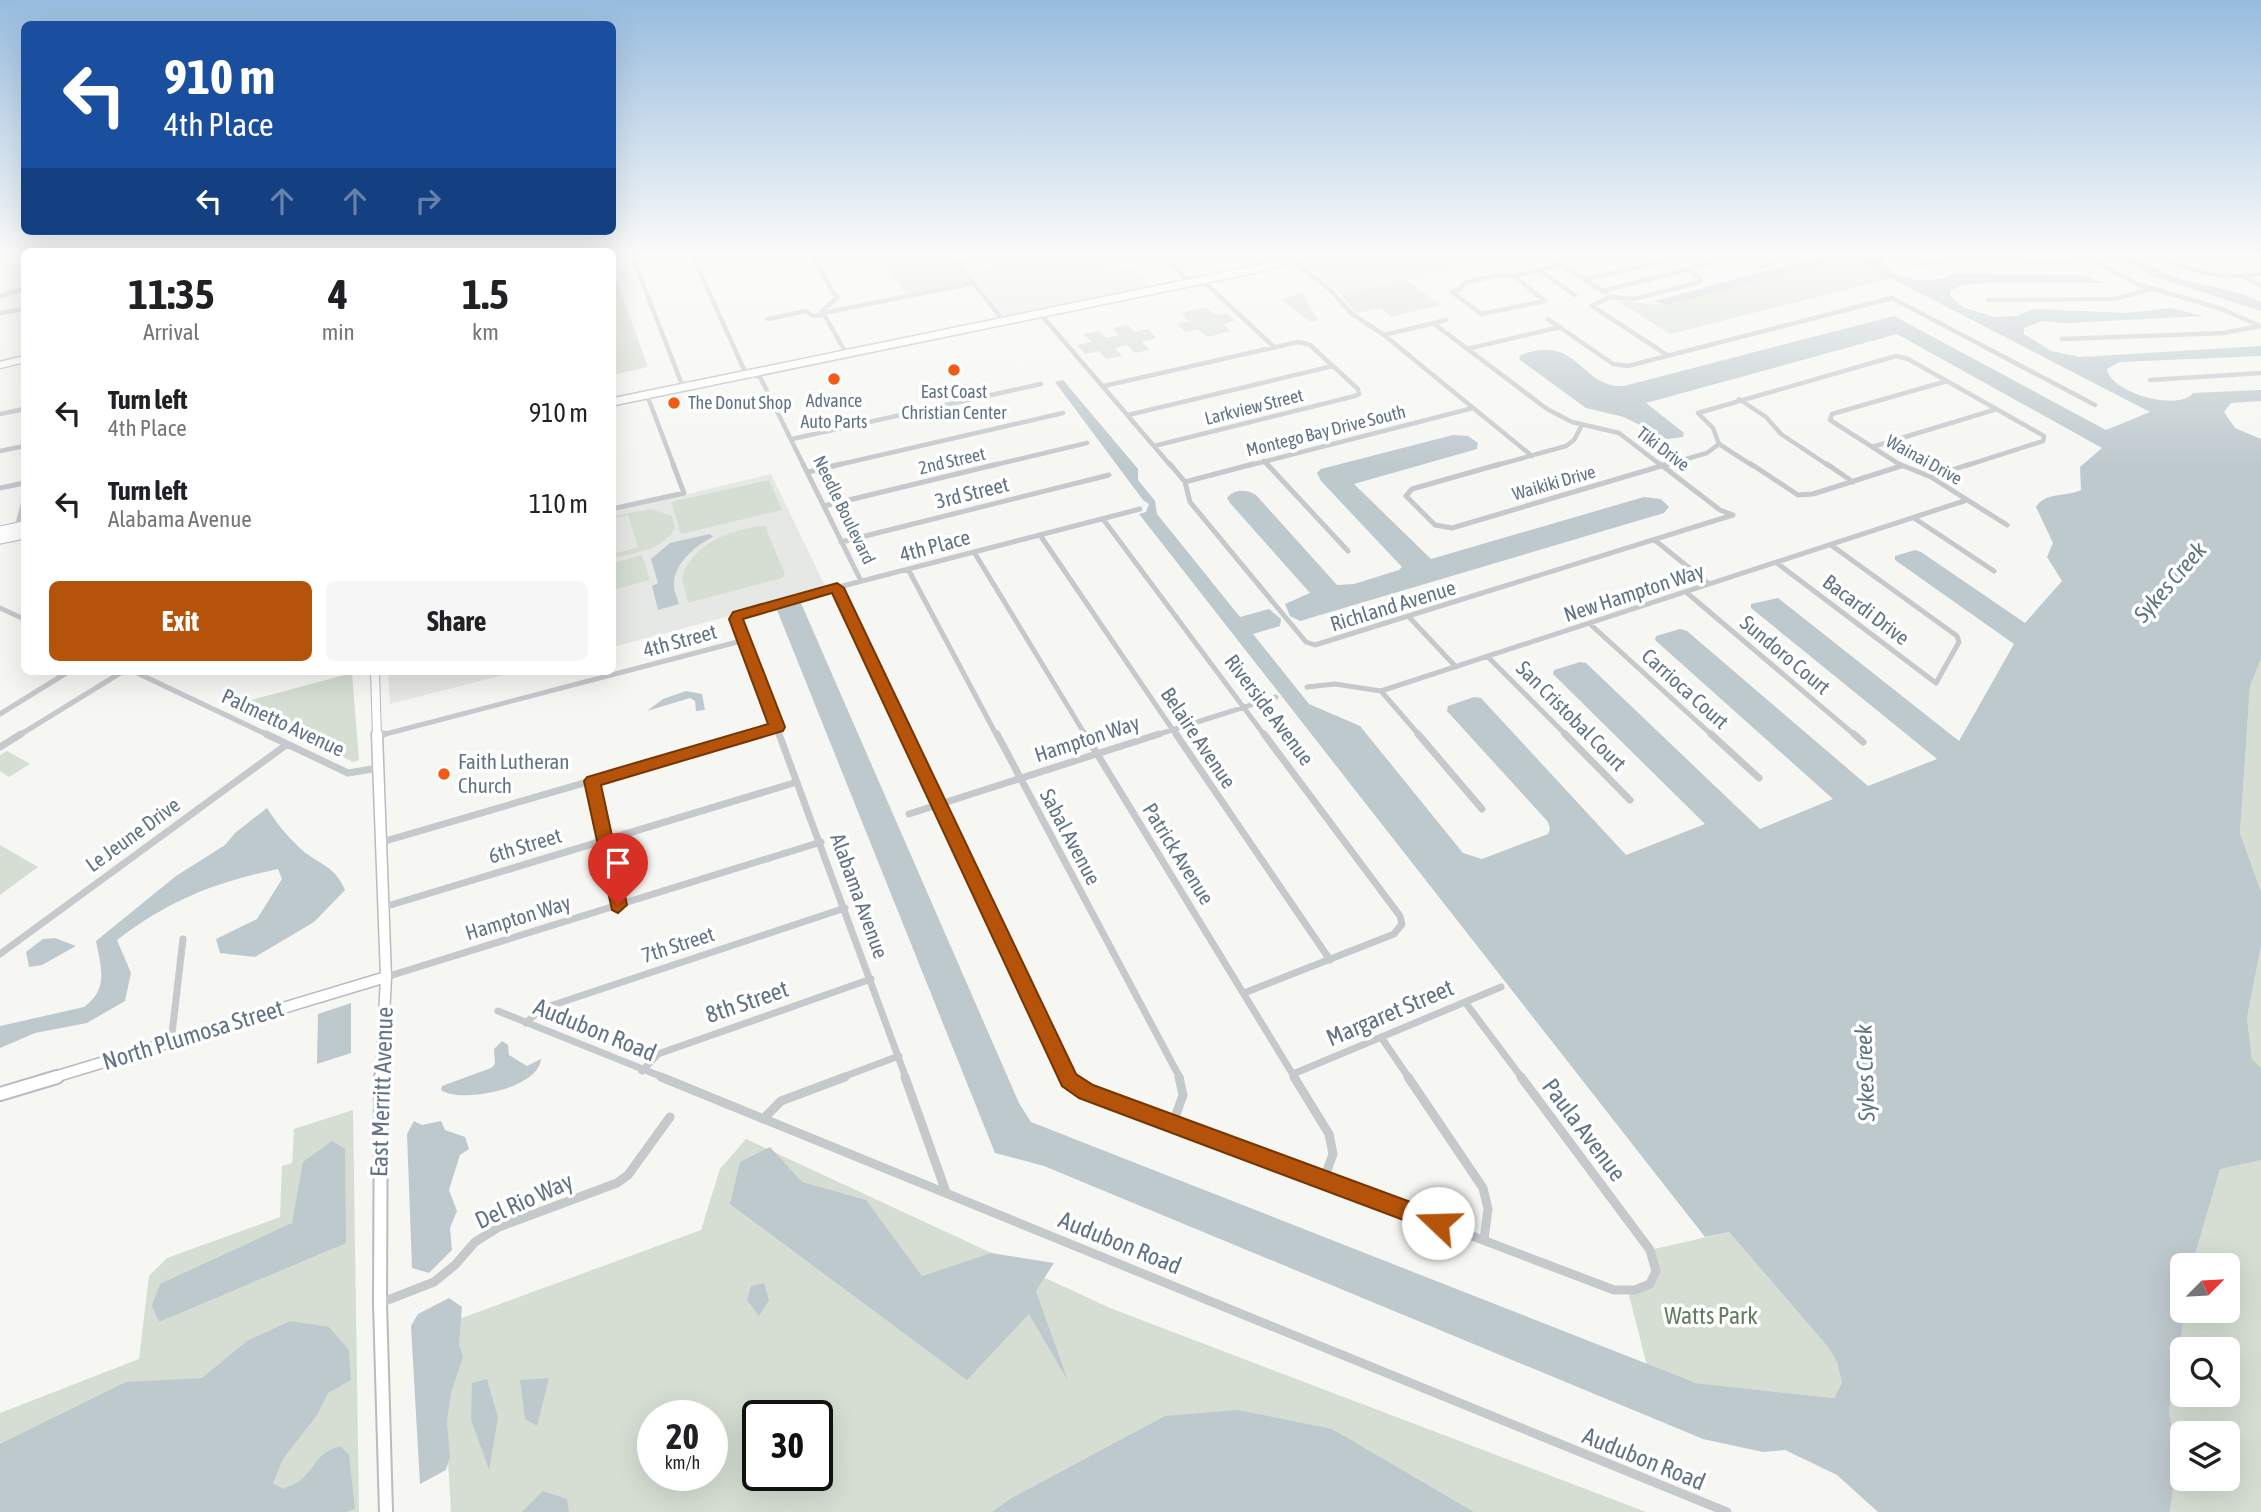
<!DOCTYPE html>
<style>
:root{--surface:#fff;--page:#f6f6f6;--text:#202124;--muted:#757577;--accent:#b45309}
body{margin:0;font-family:"Asap Condensed",sans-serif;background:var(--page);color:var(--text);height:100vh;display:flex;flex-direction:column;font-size:26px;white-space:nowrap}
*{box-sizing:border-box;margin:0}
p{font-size:23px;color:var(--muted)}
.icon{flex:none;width:38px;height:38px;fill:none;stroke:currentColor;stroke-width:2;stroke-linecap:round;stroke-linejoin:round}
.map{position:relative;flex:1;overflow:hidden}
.drawer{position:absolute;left:21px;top:248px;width:595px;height:427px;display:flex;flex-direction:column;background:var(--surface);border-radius:10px;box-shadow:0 7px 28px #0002}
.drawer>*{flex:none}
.hud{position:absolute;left:21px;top:21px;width:595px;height:214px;border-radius:10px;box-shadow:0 7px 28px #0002;background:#1a4fa0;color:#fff;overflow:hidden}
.needle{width:46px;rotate:66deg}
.fabs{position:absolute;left:2170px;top:1253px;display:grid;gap:14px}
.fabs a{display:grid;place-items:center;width:70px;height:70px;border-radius:10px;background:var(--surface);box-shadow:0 7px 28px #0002;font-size:35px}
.speed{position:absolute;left:637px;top:1400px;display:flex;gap:14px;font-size:35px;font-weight:700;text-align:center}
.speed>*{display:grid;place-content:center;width:91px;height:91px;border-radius:50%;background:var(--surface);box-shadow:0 7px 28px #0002;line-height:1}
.speed small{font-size:18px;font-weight:400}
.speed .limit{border:4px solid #111;border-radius:10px;background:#fff;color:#111}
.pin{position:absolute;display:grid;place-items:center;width:60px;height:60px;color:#fff;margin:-72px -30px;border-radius:50% 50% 50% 0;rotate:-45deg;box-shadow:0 0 7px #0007}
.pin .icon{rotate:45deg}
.me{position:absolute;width:77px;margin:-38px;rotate:291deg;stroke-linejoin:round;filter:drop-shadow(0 0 5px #0008)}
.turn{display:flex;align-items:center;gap:24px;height:147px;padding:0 28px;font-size:32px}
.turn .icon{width:91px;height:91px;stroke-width:2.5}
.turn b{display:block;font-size:49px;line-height:60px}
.lanes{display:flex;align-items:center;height:66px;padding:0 28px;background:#0003;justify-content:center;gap:35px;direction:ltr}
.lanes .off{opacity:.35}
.eta{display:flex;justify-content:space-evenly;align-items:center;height:119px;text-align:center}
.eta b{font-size:42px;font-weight:700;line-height:49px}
.action{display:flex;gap:14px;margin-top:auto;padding:14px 28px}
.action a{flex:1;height:80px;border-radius:10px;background:var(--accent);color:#fff;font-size:28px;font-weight:700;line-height:80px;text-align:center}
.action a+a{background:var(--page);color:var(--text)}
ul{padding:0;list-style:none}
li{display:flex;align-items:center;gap:21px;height:91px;padding:0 28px}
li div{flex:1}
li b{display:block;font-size:26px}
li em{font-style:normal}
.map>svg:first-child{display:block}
.built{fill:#e6e8e5}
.green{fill:#d6ded3;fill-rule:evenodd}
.water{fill:#bec9ce}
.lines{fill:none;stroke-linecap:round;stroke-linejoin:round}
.secondary-far3-casing{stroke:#b7bcc1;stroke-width:9}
.secondary-far2-casing{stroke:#b7bcc1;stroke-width:10}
.secondary-far1-casing{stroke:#b7bcc1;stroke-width:13}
.secondary-casing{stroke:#b7bcc1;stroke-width:16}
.primary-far1-casing{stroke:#b8bcc0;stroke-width:10}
.primary-casing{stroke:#b8bcc0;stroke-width:11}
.street-far3{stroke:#c5c9cc;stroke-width:4.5}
.street-far2{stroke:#c5c9cc;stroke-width:5}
.street-far1{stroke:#c5c9cc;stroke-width:7}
.street{stroke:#c5c9cc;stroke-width:9}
.secondary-far3{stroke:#fff;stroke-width:6}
.secondary-far2{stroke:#fff;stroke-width:8}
.secondary-far1{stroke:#fff;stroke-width:10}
.secondary{stroke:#fff;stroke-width:12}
.primary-far1{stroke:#fff;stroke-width:7}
.primary{stroke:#fff;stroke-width:9}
.route{fill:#b45309;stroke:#753606;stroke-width:2}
.poi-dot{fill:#f15b17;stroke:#fff;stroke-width:2.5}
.labels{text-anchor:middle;stroke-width:7;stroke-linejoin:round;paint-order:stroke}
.far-poi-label{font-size:18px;fill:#627386;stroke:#fff}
.far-street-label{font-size:18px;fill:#627386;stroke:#fff}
.street-label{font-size:21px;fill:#627386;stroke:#fff}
.poi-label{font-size:21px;fill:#627386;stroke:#fff;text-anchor:start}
.water-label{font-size:23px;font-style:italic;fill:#5e7683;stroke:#fff}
.near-street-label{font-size:24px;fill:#627386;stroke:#fff}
.near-park-label{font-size:24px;fill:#657c62;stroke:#fff}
</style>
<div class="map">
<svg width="2261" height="1512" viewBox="0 0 2261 1512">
<rect width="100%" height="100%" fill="#f6f6f2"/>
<path class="built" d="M1016,253H1096L1114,271L1133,267L1151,286L1005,317L972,275Z
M1328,253H1443L1464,267L1342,295L1301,261Z
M1548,253H1654L1575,271Z
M771,474L827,590L613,647V512Z
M388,672H515L390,704Z"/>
<path class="green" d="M877,253H946L969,282L906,294Z
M1845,258L1854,259L1892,278L1670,334L1618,301L1659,305L1673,302Z
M612,276H615L648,367L613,375Z
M1406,280L1440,305L1391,317L1381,308L1356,313L1342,295Z
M1302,293L1318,320L1311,322L1281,300Z
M1206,307L1215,315L1227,313L1235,321L1223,324L1231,331L1207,337L1198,329L1185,332L1177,324L1189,321L1181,313Z
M1128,325L1135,332L1148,329L1156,338L1142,342L1149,350L1135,353L1127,345L1115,348L1122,356L1106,359L1099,351L1085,354L1077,345L1091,342L1084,334L1100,331L1106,338L1119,335L1113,328Z
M769,480L782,510L681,534L671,502Z
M651,509L672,516L675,527C665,550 635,553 613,558V554L638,547L628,515L613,519V516Z
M765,526L785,574L782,578L688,603L682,578C691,544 733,528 765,526Z
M642,555L650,580L613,590V563Z
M2261,659V891L2240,833L2250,686Z
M352,673L359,760L353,762L233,705Z
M7,751L30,764L9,777L0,771V755Z
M0,845L38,867L0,895Z
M2261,946V1068L2252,1060L2247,1018Z
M353,1110L359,1512H0V1413L139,1359L149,1276L167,1258L280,1217L282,1166L292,1163L294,1129Z
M746,1139L1110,1308L1646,1512H451L440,1326L701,1230L720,1169ZM653,1416H712V1475H653ZM758,1416H817V1475H758Z
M2261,1160V1512H2170L2177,1459L2169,1411L2185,1311H2228V1265H2192L2220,1168ZM2182,1349H2228V1395H2182ZM2182,1433H2228V1479H2182Z
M1729,1232L1828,1347L1837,1362L1842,1383L1834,1398L1696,1383L1647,1366L1628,1291L1655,1279L1650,1250Z"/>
<path class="water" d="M1832,253H1889L1881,260C1895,283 1935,285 1956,273L2084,275L2103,283L2002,282L1961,285L1950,291V296L1964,308L1995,317L2017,316L2034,309L2126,313L2171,308L2203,316L2065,323L2042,321L2024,328V334L2051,351L2080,357L2261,346V356L2120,362L2107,369C2110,393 2179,412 2193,393L2261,390V401L2231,403L2224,412L2235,428L2261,439V659L2250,686L2240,833L2261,891V946L2247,1018L2252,1059L2261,1068V1160L2220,1169L2192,1265H2182V1311H2185L2169,1411L2177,1459L2170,1512H1878L1837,1475L1785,1450L1763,1452L1703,1439L1044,1166L995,1153L777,610L801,603L1019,1103L1031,1122L1696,1383L1834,1398L1842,1383L1837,1362L1828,1347L1729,1232L1705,1237L1139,514L1146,512L1149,504L1143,500L1055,382L1063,380L1138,469V480L1155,501L1157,514L1240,617L1269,609L1281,619L1280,626L1253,634L1309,704L1360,726L1463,853L1482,859L1548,834L1550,829L1548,822L1447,711L1448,706L1474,697L1481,698L1626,855L1705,824L1553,674L1554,670L1580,662L1586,663L1760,829L1833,799L1655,640L1656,636L1680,629L1687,631L1868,786L1937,759L1751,608V604L1778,598L1959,741L2014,644L1895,560V556L1915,550L1921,552L2025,623L2062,581L2047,557L2053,543L2036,507C2045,492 2066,497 2081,490L2080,467L2102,448L1897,334L1646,403L1684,433L1683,437L1667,439L1624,417L1586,408L1520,360L1519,356C1578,331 1580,389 1624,386L1894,316L2106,430L2150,412L1854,259L1845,258L1666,305L1655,301Z
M2108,253C2133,252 2152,269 2175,277C2204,287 2233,288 2261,302V311L2155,277Z
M2184,253H2261V256C2232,262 2211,269 2184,253Z
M1453,435L1468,436L1478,443L1477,449L1354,484L1431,559L1644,497L1661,499L1669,507L1664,513L1300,621L1290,616L1285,604L1310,593L1230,503L1227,498C1234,489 1246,489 1256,495L1337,585L1354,584L1399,570L1402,567L1321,481L1317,473L1321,469Z
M710,534L713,537C696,545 676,562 674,582C673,589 677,598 679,604L658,610L652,586L658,583L651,559L670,543Z
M686,691L702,694L705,710L696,711L695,701L690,698L647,711L663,699Z
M267,808C277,824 288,837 302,850C320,865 335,866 345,890L314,922L255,957L220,953L216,939L257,919L282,879L278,869C213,883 170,900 117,940L131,973L125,1001L87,1023L35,1033L0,1048V1026L84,1007C109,989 101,968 96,941L176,876L225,845L235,833Z
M55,938L76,946L42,965L29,967L26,952L43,939Z
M351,1003V1053L317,1064L318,1014Z
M502,1041L508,1045L509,1055L527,1066L541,1059C539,1089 460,1104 441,1090L442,1086L491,1068L495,1064L494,1049Z
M414,1121L422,1125L441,1121L445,1130L465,1137L469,1149L460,1155L449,1190L457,1211L450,1228L452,1250L429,1273L412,1268L407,1134Z
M332,1141L345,1149L346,1243L159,1322L152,1306L160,1284L292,1223L303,1162Z
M770,1147L802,1182L866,1200L922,1276L991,1253L1054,1263L1036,1291L1068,1381L1029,1314L967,1380L730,1204L740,1162Z
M764,1283L769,1300L759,1316L747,1300L751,1286Z
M449,1298L462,1307L459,1344L463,1357L451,1393L447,1421L450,1457L446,1470L420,1484L411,1326L418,1314Z
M290,1321L329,1327L349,1350L351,1380L328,1393L317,1415L283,1459L273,1483L283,1489C289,1486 299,1483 303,1478C319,1462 316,1454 340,1446L349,1455L355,1509L347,1512H0V1444L126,1382L202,1378L247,1341Z
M549,1378L537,1426L525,1419L520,1380Z
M487,1379L498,1418L489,1470L471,1419L472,1383Z
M1238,1410L1332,1429L1474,1512H992L1010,1499L1165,1416Z
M543,1491L567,1499L569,1512H522Z"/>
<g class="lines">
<defs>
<path id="secondary-far3" d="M0,365L24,359"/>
<path id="secondary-far2" d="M375,672L377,736"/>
<path id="secondary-far1" d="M377,734L386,977L381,1078
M51,1078L386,977"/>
<path id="secondary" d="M381,1077L380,1303L386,1512
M0,1094L57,1077"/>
<path id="primary-far1" d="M612,402L1256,269L1314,253"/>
<path id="primary" d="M0,531L24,526
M0,539L24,534"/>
</defs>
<use href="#secondary-far3" class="secondary-far3-casing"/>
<use href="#secondary-far2" class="secondary-far2-casing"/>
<use href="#secondary-far1" class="secondary-far1-casing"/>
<use href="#secondary" class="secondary-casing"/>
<use href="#primary-far1" class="primary-far1-casing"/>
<use href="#primary" class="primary-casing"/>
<path class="street-far3" d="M631,253L683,387
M810,253L837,298L822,311L846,353
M950,253L1003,320
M1159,253L1192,284
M1246,253L1263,267
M1542,253L1606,293
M1768,253L1784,260L1803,253
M2079,253L2137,284L2222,309L2258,325
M2154,253C2188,272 2222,280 2261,274
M693,257L746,374L760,377L804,466
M1113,257L1139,253
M1292,260L1329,289L1352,314L1384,335L1532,456
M959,264L984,253
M1917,265C1972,254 2032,265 2089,260
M1760,267L1784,260
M1538,270L1575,295
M1502,274L1514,276L1545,301L1481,314L1452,292L1461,289L1464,283Z
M1514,276L1562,265
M2246,278L2261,286
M1201,279L1274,347
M1586,279L1699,253L1713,263L1603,291
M0,296L24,289
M1610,297L1634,299L1700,282V278L1690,271
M1988,300L2114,299L2151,289
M1592,306L1667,355
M1592,306L1610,297
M1043,312L1044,318L1171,466
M0,313L24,309
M823,313L974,283
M768,319L806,311L813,316L825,315
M1548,319L1613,364L1628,366L1892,298L2095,405
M1433,323L1547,409L1572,422L1619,433L1662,466
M1384,335L1446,320
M2062,339L2224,333L2259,326
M1467,349L1560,327
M2150,380L2261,373
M1104,386L1298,342L1310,345L1358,389L1359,394L1355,396L1154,446
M647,395L674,466
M1739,399L1766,417L1781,434L1829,466
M0,414L24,409
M1128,415L1333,366
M792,439L1041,384
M1872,447L1997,409
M0,451L24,446
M1264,461L1269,466
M833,466L1063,413
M990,466L1087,443
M1247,466L1473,408
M1494,466L1566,446L1574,440L1582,425
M1662,466L1707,453L1719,444
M1753,466L1719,444L1713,428L1698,413L1896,356L1908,359L2044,436L2043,441L1965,466
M1902,466L1830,420L1832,414L1947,381"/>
<path class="street-far2" d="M803,464L861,581
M1170,464L1185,482L1190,502L1306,642L1315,645L1733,515
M1267,464L1348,551
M1500,464L1412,489L1406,496L1435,525L1452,528L1668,464
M1660,464L1720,510L1733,515
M1751,464L1798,495L1813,494L1901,466
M1827,464L1853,482
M1899,464L1931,477L2007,525
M808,472L841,464
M1931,477L1970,464
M1185,482L1253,464
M0,488L24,483
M824,506L998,464
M612,509L684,493L673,464
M1914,518L1994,571
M1103,519L1265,736
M17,528L24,501
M1040,535L1177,736
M1656,541L1709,584
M841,542L1109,475
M974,552L1086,736
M1777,563L1936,683L1959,642L1957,636L1831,545
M908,569L997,736
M837,588L906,736
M1686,592L1856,736
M0,608L24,619
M1410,618L1456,667
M1590,624L1713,736
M1488,657L1567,736
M135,672L270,736
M1307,687L1335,684L1381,691L1967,500
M1381,691L1420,736
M0,714L68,672
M18,736L122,672
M378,736L745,640
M746,736L777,727
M780,736L736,619L746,611L1140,509
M1153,736L1276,697"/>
<path class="street-far1" d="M266,734L348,773L379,768
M779,734L906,1078
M905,734L1061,1067L1070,1078
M997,734L1180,1078
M1085,734L1295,1078
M1176,734L1330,960
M1418,734L1482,809
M1565,734L1630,800
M1711,734L1759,778
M1854,734L1863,742
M378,736L384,734
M0,747L21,734
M592,781L618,905
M909,814L1159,734
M382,842L752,734
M384,907L797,782
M0,954L286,745
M386,977L821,842
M1244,993L1394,934L1402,924L1400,916L1264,734
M1465,1002L1522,1078
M498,1011L665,1078
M526,1023L541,1009L845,908
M1381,1037L1409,1078
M171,1042L183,939
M642,1071L658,1054L871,979
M1293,1074L1501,987
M840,1078L899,1056"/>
<path class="street" d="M661,1077L1727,1512
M905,1077L946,1192
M1069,1077L1075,1085L1614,1290H1635L1650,1284L1656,1271L1650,1250L1521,1077
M1294,1077L1329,1134L1333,1154L1324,1179
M1408,1077L1483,1188L1488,1209L1484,1240
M763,1119L781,1101L845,1077
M1173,1123L1183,1095L1179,1077
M380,1303L434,1282L455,1265L475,1242L499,1227L617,1183L628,1175L670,1117"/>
<use href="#secondary-far3" class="secondary-far3"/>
<use href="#secondary-far2" class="secondary-far2"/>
<use href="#secondary-far1" class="secondary-far1"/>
<use href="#secondary" class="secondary"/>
<use href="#primary-far1" class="primary-far1"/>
<use href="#primary" class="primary"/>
</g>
<linearGradient id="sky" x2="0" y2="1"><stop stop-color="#97bcde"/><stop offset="0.55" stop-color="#fbfbf9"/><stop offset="1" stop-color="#fbfbf9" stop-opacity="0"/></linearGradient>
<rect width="2261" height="464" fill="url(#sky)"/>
<path class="route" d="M837,583L844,588L1076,1074L1093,1085L1446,1215L1449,1223L1446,1230L1438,1233L1079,1098L1062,1086L832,593L743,619L785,727L783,731L601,785L627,905L618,913L612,910L584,781L587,777L768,724L729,619L733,612Z"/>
<g class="poi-dot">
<circle cx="954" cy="370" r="7"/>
<circle cx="834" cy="379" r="7"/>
<circle cx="674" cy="403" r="7"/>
<circle cx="444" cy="774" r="7"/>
</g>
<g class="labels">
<g class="far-poi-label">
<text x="954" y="398">East Coast<tspan x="954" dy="21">Christian Center</tspan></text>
<text x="834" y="407">Advance<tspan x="834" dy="21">Auto Parts</tspan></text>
<text x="688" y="409" text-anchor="start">The Donut Shop</text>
</g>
<g class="far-street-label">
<text transform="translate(1254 407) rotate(-14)" y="6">Larkview Street</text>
<text transform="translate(1326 431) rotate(-14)" y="6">Montego Bay Drive South</text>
<text transform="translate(1663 449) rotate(37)" y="6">Tiki Drive</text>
<text transform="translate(1924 460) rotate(29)" y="6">Wainai Drive</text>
<text transform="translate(952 461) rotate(-13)" y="6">2nd Street</text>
<text transform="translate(1554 483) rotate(-16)" y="6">Waikiki Drive</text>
<text transform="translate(844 510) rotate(64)" y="6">Needle Boulevard</text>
</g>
<g class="street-label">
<text transform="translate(972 493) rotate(-14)" y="7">3rd Street</text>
<text transform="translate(935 546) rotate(-15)" y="7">4th Place</text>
<text transform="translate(1634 593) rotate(-18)" y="7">New Hampton Way</text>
<text transform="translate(1393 606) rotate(-17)" y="7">Richland Avenue</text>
<text transform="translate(1866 610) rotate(37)" y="7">Bacardi Drive</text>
<text transform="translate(680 641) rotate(-15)" y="7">4th Street</text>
<text transform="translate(1785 655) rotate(40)" y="7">Sundoro Court</text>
<text transform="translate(1685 689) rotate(42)" y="7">Carrioca Court</text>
<text transform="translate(1269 710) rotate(53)" y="7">Riverside Avenue</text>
<text transform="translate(1571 716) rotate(45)" y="7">San Cristobal Court</text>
<text transform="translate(283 723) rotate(25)" y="7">Palmetto Avenue</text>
<text transform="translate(1198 738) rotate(56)" y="7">Belaire Avenue</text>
<text transform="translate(1087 739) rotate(-18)" y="7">Hampton Way</text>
<text transform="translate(133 835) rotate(-36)" y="7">Le Jeune Drive</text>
<text transform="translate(1070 837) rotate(62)" y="7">Sabal Avenue</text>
<text transform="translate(525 846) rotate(-17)" y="7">6th Street</text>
<text transform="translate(1178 854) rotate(58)" y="7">Patrick Avenue</text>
<text transform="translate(859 896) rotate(70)" y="7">Alabama Avenue</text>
<text transform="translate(518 918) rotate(-17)" y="7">Hampton Way</text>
<text transform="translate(678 945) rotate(-18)" y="7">7th Street</text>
</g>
<g class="poi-label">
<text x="458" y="769">Faith Lutheran<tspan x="458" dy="24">Church</tspan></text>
</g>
<g class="water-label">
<text transform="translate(2170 582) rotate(-49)" y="8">Sykes Creek</text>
<text transform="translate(1865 1073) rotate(-92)" y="8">Sykes Creek</text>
</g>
<g class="near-street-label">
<text transform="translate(747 1002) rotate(-19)" y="8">8th Street</text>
<text transform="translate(1390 1013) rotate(-23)" y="8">Margaret Street</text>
<text transform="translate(595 1030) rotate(22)" y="8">Audubon Road</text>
<text transform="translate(193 1035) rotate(-17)" y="8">North Plumosa Street</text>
<text transform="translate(382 1092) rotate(-88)" y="8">East Merritt Avenue</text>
<text transform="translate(1584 1130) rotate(53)" y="8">Paula Avenue</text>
<text transform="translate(524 1201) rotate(-24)" y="8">Del Rio Way</text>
<text transform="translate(1120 1243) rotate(22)" y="8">Audubon Road</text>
<text transform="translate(1644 1459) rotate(22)" y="8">Audubon Road</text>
</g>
<g class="near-park-label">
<text x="1711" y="1324">Watts Park</text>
</g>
</g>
</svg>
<div class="fabs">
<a><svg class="needle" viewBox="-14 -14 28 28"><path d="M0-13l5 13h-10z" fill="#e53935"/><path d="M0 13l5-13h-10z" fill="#757577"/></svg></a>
<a><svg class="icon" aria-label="search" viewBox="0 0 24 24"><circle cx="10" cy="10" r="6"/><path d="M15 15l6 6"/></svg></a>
<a><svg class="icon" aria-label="layers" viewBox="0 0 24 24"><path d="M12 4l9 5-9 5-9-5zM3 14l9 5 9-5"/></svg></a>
</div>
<div class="speed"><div>20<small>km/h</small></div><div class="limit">30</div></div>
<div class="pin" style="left:618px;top:905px;background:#d93025"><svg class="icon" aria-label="arrive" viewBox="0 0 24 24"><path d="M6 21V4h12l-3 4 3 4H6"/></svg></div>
<svg class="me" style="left:1438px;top:1223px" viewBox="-20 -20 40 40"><circle r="19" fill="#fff"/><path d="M0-13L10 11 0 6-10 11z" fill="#b45309"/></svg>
<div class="hud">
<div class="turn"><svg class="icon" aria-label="left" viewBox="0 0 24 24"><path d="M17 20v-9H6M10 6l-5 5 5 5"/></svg><div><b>910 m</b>4th Place</div></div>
<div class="lanes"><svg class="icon" aria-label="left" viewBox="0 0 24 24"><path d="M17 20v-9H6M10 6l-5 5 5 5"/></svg><svg class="icon off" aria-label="ahead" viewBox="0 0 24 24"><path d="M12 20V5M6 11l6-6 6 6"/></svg><svg class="icon off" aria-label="ahead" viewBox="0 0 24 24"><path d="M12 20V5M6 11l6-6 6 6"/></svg><svg class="icon off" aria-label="right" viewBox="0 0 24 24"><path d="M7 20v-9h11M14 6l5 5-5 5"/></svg></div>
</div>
<section class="drawer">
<div class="eta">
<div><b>11:35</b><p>Arrival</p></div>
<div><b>4</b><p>min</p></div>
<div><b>1.5</b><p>km</p></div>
</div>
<ul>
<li><svg class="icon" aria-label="left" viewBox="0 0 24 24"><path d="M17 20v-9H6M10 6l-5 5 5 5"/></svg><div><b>Turn left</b><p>4th Place</p></div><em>910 m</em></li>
<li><svg class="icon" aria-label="left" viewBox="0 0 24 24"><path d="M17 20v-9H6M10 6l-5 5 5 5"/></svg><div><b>Turn left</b><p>Alabama Avenue</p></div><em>110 m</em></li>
</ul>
<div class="action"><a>Exit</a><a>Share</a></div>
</section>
</div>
